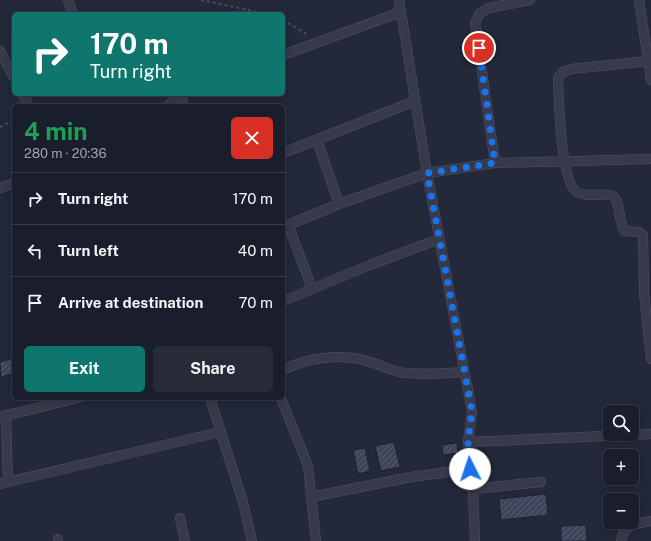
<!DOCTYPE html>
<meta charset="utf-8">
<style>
:root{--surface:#1a1e2c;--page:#272b38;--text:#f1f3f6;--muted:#9fa2a9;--line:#383c48;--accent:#0f766e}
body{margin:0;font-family:"Public Sans",sans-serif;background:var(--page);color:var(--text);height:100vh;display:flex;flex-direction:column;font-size:15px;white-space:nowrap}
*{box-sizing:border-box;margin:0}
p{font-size:13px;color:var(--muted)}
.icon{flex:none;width:22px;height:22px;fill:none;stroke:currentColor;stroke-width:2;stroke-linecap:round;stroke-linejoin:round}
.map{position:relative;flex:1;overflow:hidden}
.drawer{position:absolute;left:12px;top:104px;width:273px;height:296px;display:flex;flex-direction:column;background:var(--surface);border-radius:6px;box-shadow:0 2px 10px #0003,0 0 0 1px var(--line)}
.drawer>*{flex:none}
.hud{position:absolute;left:12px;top:12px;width:273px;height:84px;border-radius:6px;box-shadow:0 2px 10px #0003,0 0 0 1px var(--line);background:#0f766e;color:#fff;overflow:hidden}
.controls{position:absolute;left:603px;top:405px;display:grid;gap:8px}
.controls a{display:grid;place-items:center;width:36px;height:36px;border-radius:6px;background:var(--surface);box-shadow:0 2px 10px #0003,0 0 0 1px var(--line);font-size:20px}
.pin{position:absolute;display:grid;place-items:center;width:34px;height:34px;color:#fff;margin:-17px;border:2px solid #fff;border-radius:50%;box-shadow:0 1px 4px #0007}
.me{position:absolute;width:44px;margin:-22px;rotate:356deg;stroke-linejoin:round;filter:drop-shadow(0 0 3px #0008)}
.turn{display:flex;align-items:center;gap:14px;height:84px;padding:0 12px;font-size:18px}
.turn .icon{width:52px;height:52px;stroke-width:2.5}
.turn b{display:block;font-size:28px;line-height:34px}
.round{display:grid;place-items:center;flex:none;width:42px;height:42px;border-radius:6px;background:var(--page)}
.headline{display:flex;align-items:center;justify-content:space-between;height:68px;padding:0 12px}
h1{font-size:24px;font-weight:700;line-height:30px;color:#1e9e55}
.cta{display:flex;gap:8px;margin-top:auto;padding:8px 12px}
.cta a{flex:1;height:46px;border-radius:6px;background:var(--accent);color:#fff;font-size:16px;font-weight:700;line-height:46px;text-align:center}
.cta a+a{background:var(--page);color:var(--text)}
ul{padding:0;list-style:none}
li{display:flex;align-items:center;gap:12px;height:52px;padding:0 12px;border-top:1px solid var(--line)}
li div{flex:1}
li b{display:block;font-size:15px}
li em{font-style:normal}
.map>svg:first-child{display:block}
.building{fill:url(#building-hatch);stroke:#1e2131}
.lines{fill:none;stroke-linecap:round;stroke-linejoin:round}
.street-casing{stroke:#525565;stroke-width:10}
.path{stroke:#435058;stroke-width:2;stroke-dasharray:3 3;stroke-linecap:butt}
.street{stroke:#373a4a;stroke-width:9}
.route{stroke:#1a73e8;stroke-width:7;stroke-dasharray:0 12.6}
</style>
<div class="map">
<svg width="651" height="541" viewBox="0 0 651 541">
<defs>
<pattern id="building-hatch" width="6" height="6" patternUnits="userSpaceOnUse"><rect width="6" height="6" fill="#3f445a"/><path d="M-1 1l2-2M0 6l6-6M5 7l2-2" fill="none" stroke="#585d70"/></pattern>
</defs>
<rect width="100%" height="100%" fill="#23283a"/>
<path class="building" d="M14,358V373L1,377L0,362Z
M394,442L400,467L381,471L375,446Z
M457,443L458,453L443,455L442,445Z
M365,448L370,471L358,474L353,450Z
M546,494L548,515L501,520L499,499Z
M586,525L587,541H561V526Z"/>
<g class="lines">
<defs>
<path id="street" d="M68,0L73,14
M399,0L427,173L472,411L468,442L473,489L475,541
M639,0L651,80
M0,51L14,78
M283,55L401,12
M648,61L571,69L563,72L558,78C559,98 560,182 577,192C587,198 603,192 613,196C622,204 617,220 625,231L639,232L643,235L644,293L651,359
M22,94L29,106
M181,94L184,106
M168,106L179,94
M317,140L339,204
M283,153L415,101
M495,163L475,23L480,13L489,8L530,0
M0,188L14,183
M288,225L312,288
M283,227L339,204L427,173L495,163L651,159
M283,301L370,265L439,239
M283,370C308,357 343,353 370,362C382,365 393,372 406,373C425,375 445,373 464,372
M210,398L243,502L252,541
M281,398L308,466L316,541
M6,416L8,482
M0,417L78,398
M468,442L651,434
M0,484L220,432
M473,489L541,482
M311,497L411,477L470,469
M180,518L185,541
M58,539V541
M621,541C623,525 637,523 651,521"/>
</defs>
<use href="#street" class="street-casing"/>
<path class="path" d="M201,0L268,14
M283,20L308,35
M0,127L14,120"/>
<use href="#street" class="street"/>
</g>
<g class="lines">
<path class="route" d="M470,469L468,442L472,411L427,173L495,163L479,48"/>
</g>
</svg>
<div class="controls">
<a><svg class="icon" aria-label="search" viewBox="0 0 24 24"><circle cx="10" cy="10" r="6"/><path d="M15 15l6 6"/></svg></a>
<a>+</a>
<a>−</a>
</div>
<div class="pin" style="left:479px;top:48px;background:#d93025"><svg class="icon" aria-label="arrive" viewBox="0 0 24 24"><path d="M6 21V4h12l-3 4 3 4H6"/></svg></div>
<svg class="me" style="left:470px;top:469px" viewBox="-20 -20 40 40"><circle r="19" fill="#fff"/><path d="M0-13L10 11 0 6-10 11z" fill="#1a73e8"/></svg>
<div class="hud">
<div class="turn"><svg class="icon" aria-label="right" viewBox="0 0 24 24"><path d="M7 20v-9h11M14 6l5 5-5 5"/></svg><div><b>170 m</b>Turn right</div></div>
</div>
<section class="drawer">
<div class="headline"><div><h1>4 min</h1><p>280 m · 20:36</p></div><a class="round" style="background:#d93025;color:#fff"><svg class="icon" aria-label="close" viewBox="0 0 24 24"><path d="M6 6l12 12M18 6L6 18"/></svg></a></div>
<ul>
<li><svg class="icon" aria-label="right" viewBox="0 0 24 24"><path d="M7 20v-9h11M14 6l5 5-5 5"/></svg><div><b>Turn right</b></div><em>170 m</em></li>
<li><svg class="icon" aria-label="left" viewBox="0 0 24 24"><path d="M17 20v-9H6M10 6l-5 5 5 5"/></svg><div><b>Turn left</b></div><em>40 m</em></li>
<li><svg class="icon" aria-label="arrive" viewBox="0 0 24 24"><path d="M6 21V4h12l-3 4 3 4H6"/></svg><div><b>Arrive at destination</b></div><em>70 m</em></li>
</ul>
<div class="cta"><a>Exit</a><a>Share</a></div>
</section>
</div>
